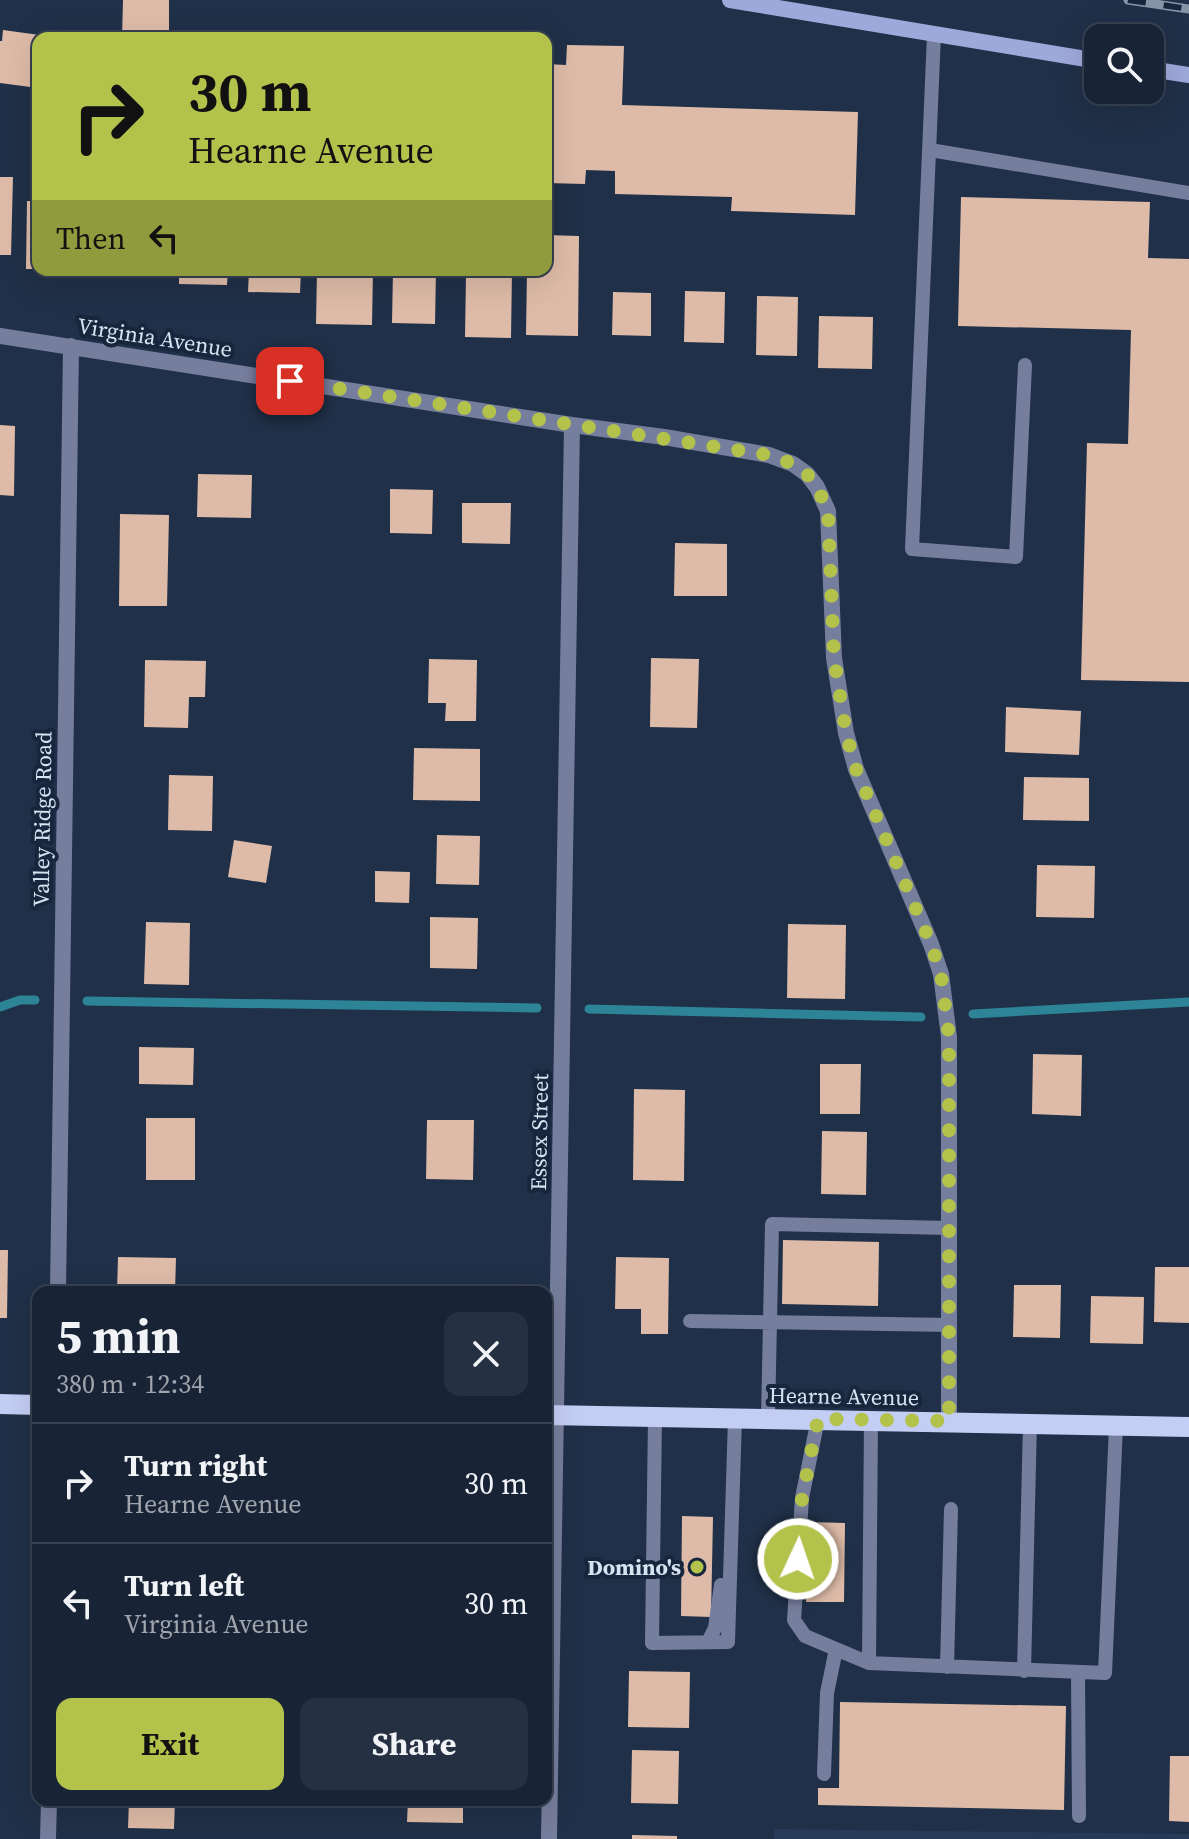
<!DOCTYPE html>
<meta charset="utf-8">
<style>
:root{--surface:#182436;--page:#253042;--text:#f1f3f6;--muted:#9fa4ad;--line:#364151;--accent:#b3c24b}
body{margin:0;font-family:"Source Serif 4",serif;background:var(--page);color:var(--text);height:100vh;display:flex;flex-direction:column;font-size:30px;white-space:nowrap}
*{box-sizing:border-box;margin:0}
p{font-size:26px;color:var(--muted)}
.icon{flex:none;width:44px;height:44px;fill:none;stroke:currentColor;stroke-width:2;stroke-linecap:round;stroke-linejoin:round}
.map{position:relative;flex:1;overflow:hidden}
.side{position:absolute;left:32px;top:1286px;width:520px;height:520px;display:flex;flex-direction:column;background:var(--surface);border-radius:16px;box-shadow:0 8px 32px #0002,0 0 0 2px var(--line)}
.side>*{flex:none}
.guide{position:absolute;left:32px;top:32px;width:520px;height:244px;border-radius:16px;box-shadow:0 8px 32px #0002,0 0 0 2px var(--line);background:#b3c24b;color:#111;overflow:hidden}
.fabs{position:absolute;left:1084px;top:24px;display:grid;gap:16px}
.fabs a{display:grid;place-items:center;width:80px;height:80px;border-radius:16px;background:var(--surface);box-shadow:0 8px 32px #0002,0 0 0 2px var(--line);font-size:40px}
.pin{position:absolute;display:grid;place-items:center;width:68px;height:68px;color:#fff;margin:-34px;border-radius:16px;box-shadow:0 4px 12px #0006}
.me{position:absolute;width:88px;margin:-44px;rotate:3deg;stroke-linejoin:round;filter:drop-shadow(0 0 6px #0008)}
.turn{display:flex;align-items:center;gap:28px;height:168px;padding:0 24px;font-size:36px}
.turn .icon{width:104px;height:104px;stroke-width:2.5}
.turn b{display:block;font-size:56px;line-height:68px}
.then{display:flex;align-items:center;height:76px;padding:0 24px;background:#0003;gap:16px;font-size:30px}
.round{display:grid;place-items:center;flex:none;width:84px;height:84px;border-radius:16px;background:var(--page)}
.headline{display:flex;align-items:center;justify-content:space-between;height:136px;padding:0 24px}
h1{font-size:48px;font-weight:700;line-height:60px}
.cta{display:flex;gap:16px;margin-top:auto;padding:16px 24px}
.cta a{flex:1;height:92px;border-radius:16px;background:var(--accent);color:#111;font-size:32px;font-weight:700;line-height:92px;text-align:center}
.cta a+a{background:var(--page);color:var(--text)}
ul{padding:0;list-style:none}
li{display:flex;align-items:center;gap:24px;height:120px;padding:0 24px;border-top:2px solid var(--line)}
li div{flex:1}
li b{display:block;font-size:30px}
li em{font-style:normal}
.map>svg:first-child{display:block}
.built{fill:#273a58}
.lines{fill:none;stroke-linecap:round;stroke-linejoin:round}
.stream{stroke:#2c8496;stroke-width:9}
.building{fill:#debba8}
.service{stroke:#767e9d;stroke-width:14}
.minor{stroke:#767e9d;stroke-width:16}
.secondary{stroke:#9ea9db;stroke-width:16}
.primary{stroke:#c4cdf4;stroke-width:20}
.rail-casing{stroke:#8694a7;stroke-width:9}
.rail{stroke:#17263d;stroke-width:6;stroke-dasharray:18;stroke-linecap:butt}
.route{stroke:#b3c24b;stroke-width:14;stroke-dasharray:0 25.2}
.poi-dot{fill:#b3c24b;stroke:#17263d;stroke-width:3}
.labels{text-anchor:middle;stroke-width:8;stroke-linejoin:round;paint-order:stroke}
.street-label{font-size:22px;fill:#d8e3f2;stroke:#17263d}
.poi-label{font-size:22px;font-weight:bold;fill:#d8e3f2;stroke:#17263d;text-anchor:end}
</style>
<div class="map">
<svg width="1189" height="1839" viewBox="0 0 1189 1839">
<rect width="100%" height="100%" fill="#203048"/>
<path class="built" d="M774,1829L1189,1834V1839H774Z"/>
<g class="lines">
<path class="stream" d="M87,1001L537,1008
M0,1007L20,1000H35
M589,1009L921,1017
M973,1014L1189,1002"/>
</g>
<path class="building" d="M123,0H169V38H122Z
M3,30L47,36L38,38V88L0,83V41H2Z
M567,45L624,46L622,105L858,112L855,215L731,211L732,197L615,194V171L586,170L585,184L546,183V64L566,65Z
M0,177H13L11,255H0Z
M961,197L1150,202L1148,258L1189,259V682L1081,680L1087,443L1128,444L1131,330L958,326Z
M27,201H38V269H26Z
M546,235L579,236L578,336L526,335L527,270H546Z
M105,270H153V277L105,276Z
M179,270H228L227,285L179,284Z
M249,270H301L300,293L248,292Z
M317,270H373L372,325L316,324Z
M393,270H436L435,324L392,323Z
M488,270H512L511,338L465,337L466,275L488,276Z
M685,291L725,292L724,343L684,342Z
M613,292L651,293V336L612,335Z
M757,296L798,297L797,356L756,355Z
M819,316L873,317L872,369L818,368Z
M0,425L15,426L14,496L0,495Z
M198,474L252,475L251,518L197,517Z
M390,489L433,490L432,534L390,533Z
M462,503H511L510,544L462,543Z
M120,514L169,515L167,606H119Z
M675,543L727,544V596H674Z
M651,658L699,659L697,728L650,727Z
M429,659L477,660L476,721H445L446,703H428Z
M145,660L206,661L205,697H189L188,728L144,727Z
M1006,707L1081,711L1079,755L1005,752Z
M414,748L480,749V801L413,800Z
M169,775L213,776L212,831L168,830Z
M1024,777L1089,778V821L1023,820Z
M437,835L480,836L479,885L436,884Z
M234,840L272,846L266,883L228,877Z
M1037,865L1095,866L1094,918L1036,917Z
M375,871L410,872L409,903L375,902Z
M430,917L478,918L477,969L430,968Z
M146,922L190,923L189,985L144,984Z
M788,924L846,925L845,999L787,998Z
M139,1047L194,1048L193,1085L139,1084Z
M1033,1054L1082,1055L1081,1116L1032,1114Z
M820,1064H861L860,1114H820Z
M634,1089L685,1090L684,1181L633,1180Z
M146,1118H195V1180H146Z
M427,1120H474L473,1180L426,1179Z
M822,1131L867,1132L866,1195L821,1194Z
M783,1240L879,1242L878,1306L782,1304Z
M0,1250H8L7,1318H0Z
M118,1257L176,1258L175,1292H117Z
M616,1257L669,1258L668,1334H641V1309H615Z
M1155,1267H1189V1323L1154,1322Z
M1014,1285H1061L1060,1338L1013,1337Z
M1091,1296L1144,1297L1143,1344L1090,1343Z
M682,1516L713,1517L711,1617L681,1616Z
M808,1522L845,1523L844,1602H806Z
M629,1671L690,1672L689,1728L628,1727Z
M840,1702L1066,1706L1064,1810L818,1805V1788H839Z
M632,1750L679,1751L678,1804L631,1803Z
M1170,1756H1189V1822L1169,1821Z
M129,1800H175L174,1829L128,1828Z
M408,1800H463V1823L407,1822Z
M632,1835L677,1836V1839H632Z"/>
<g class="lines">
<path class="service" d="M934,35L912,549L1016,557L1025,365
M930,150L1189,193
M690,1321L950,1325
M655,1417L652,1643L728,1642L735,1418
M768,1418L772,1224L949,1228
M818,1419L802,1498L794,1620L805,1636L869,1663
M871,1420L869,1663L1105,1673L1116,1426
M708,1642L715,1628L721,1585
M947,1667L951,1509
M1024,1671L1030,1423
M1078,1672L1079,1816
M824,1774L827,1693L836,1649"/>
<path class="minor" d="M0,336L572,425L664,437L769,455L793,464L807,474L817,487L828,511L834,658L846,733L856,769L931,944L941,974L949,1037V1421
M58,1292L71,346
M48,1839L49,1800
M549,1839L572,425"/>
<path class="secondary" d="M730,0L1098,61
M1150,69L1189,75"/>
<path class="primary" d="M0,1404L38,1405
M546,1415L1189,1427"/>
<defs>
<path id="rail" d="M1128,0L1189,9"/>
</defs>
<use href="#rail" class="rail-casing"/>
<use href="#rail" class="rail"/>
</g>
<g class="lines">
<path class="route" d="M290,381L769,455L793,464L807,474L817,487L828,511L834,658L846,733L856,769L931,944L941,974L949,1037V1421L818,1419L802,1498L798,1559"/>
</g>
<circle class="poi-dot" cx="697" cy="1567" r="8"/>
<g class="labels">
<g class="street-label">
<text transform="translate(155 337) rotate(9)" y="8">Virginia Avenue</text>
<text transform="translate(42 819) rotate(-89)" y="8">Valley Ridge Road</text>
<text transform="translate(539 1132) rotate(-89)" y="8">Essex Street</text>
<text transform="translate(844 1396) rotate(1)" y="8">Hearne Avenue</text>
</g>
<g class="poi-label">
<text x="681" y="1575">Domino's</text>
</g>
</g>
</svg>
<div class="fabs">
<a><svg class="icon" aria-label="search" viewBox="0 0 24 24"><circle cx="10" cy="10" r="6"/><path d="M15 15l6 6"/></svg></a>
</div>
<div class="pin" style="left:290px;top:381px;background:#d93025"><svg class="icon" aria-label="arrive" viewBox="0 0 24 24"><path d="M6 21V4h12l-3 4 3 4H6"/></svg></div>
<svg class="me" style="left:798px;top:1559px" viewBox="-20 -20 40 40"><circle r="17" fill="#b3c24b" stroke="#fff" stroke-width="3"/><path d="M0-11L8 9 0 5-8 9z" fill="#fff"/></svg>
<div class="guide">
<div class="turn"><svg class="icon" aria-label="right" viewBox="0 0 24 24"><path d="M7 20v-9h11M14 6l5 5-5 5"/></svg><div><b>30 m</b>Hearne Avenue</div></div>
<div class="then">Then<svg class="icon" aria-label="left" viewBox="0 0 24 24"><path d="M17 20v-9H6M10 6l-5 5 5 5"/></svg></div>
</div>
<section class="side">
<div class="headline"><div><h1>5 min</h1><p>380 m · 12:34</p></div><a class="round"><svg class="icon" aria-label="close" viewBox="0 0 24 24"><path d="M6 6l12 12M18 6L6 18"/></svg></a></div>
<ul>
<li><svg class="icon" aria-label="right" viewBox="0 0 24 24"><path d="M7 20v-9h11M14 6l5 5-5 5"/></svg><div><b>Turn right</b><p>Hearne Avenue</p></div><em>30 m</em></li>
<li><svg class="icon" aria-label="left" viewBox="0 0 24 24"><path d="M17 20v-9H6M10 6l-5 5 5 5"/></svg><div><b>Turn left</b><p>Virginia Avenue</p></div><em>30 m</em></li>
</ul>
<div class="cta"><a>Exit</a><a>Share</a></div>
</section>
</div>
